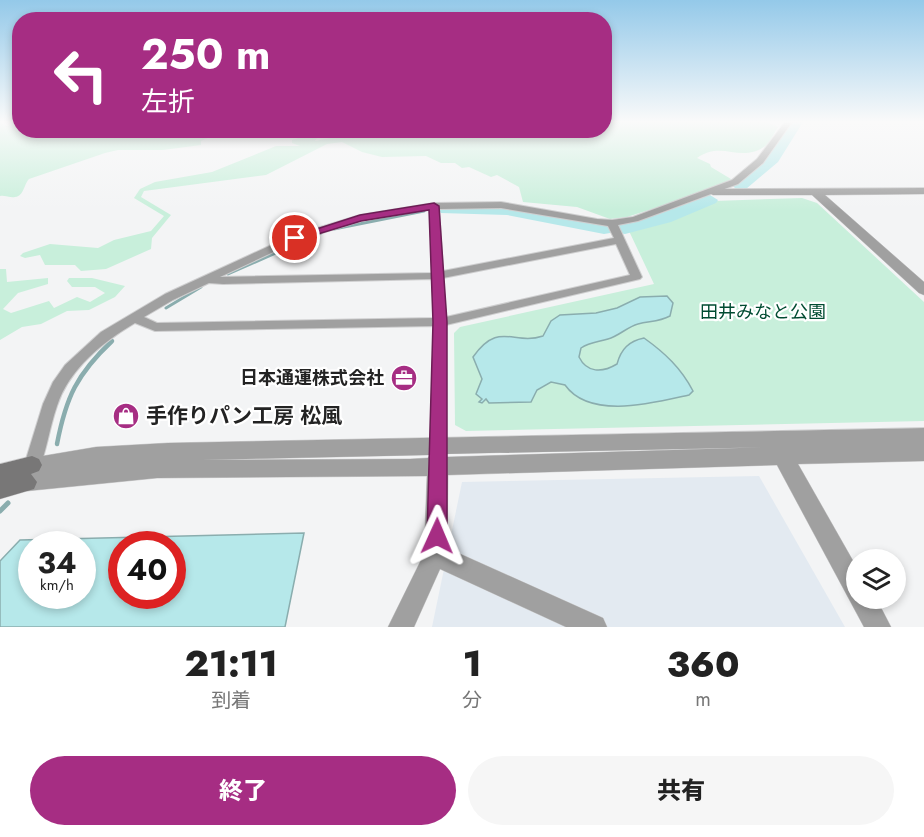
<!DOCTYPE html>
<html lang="ja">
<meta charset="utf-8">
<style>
:root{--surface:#fff;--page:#f6f6f6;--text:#222;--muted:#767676;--accent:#a62d83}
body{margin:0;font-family:Jost,"Noto Sans JP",sans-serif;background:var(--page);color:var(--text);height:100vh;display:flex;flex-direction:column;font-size:22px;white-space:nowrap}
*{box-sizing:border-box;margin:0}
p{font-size:20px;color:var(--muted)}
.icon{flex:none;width:33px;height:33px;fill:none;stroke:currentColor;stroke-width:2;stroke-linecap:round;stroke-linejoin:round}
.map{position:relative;height:627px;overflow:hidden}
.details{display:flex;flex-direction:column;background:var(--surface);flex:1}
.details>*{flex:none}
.top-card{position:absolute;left:12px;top:12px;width:600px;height:126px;border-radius:24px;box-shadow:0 3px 9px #0003;background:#a62d83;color:#fff;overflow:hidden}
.fabs{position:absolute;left:846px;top:549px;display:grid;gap:12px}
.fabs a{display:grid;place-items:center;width:60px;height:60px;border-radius:50%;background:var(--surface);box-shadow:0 3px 9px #0003;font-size:30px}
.speed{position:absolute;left:18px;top:531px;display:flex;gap:12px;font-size:30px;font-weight:700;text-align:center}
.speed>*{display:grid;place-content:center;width:78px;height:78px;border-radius:50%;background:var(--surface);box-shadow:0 3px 9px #0003;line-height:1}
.speed small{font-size:15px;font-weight:400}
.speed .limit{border:9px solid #d22;background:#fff;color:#111}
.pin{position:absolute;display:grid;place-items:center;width:51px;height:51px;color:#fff;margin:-26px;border:3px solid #fff;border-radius:50%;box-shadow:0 2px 6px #0007}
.me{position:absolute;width:66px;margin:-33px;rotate:1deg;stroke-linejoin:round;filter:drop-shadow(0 0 4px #0008)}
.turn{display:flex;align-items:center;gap:21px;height:126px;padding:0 30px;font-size:27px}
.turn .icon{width:78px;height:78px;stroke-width:2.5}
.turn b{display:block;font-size:42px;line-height:51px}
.eta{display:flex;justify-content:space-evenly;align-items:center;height:102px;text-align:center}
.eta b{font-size:36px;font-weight:800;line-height:42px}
.action{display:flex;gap:12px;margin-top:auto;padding:12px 30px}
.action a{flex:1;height:69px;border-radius:36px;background:var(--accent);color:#fff;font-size:24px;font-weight:800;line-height:69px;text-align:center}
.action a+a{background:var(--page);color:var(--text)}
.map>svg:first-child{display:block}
.built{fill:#e3eaf1}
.green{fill:#c8efdb}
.water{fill:#b6e8ea;stroke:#8aadae;stroke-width:1.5;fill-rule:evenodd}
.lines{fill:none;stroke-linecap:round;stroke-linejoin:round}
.stream-far2{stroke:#8aadae;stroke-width:3}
.stream-far1{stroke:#8aadae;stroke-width:4.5}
.stream{stroke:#8aadae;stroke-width:5}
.river{fill:#b6e8ea;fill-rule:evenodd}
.minor-casing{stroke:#cececf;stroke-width:2}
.tertiary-casing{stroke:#cececf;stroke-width:1}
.secondary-casing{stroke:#cececf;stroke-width:1}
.minor{fill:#a0a0a0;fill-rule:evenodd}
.tertiary{fill:#a0a0a0;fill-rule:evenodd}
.secondary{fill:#787777;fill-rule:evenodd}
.route{fill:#a62d83;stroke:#6c1d55;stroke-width:1.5}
.labels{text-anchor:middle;stroke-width:4.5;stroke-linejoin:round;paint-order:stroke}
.park-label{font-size:18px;fill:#004b31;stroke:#fff}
.poi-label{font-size:18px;font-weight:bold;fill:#232323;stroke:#fff;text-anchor:end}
.near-poi-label{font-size:21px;font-weight:bold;fill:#232323;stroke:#fff;text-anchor:start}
</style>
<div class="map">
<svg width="924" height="627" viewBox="0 0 924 627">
<rect width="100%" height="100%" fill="#f3f4f5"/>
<path class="built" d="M759,476L845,627H432L462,482Z"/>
<path class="green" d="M0,122L6,126L19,124L20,130L224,131L201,141V145L163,150H118L105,153L29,179C24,184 24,196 15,197C10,198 5,195 0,196Z
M605,122H767L778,127C774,133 770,143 764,147C739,163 722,140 697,158L710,164L711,167L731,179L708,191L627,217L610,219L577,207L523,202L519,187L497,175L491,177L469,167L462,168L455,163H441L426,156L382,157L362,152L342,142L327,144L266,175L144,191L141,197L171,215L152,238L151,249L106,269L81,271L75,265H45L40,255L25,258L20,256L23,253L50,244L98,248L114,240L151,231L164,216L134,198L140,189L155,182L212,172L276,146H300L292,143V140L311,134L317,138L315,141L341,136L335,130H604Z
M802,198L817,203L924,302V421L466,431L455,425L454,333L460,327L654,284L629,231L635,229L714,201Z
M0,269H6L7,282L48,278V284L18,293L3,309L11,313L49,301L54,308L77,297L90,302L105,293L95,287H72L67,281L69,278H92L125,286L115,297L89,310L67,311L41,324L22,327L0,340Z"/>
<path class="water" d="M667,296L673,303L670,316C659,322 650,321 638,324C627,327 619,336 608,339C599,342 590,342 581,348L579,357C587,373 602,373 617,364C621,349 629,341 644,338C665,353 681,368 693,391L689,395C653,403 590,420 565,385L551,382L537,390L531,402L489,403L486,399L482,403L479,402L482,399L476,394L482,379L473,357C499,320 513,346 543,336L551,321L560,315L596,313L617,308L640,297Z
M304,533L285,627H0V561L20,540ZM32,544H82V596H32ZM122,544H172V596H122Z"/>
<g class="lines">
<path class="stream-far2" d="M334,229L424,211
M228,274L321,233
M166,308L201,287"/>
<path class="stream-far1" d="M57,444C66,397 77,374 112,341"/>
<path class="stream" d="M0,511L8,503"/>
<path class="river" d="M791,122H803L778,162L746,189H736L733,186L736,183L768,156Z
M710,195L718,200L716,203L671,222L625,234L619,233L616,229L619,225L659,214Z
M447,205H507L604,224L610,225L613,229L610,233L604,234L507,215L441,213L439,210Z"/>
<defs>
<path id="minor" d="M785,122H792L763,163L738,184L638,221L618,225L642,277L640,279L446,325V446L443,451L438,453L433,451L430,446L434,326L155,331L135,323C103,342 69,369 57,406C49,429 46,455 36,477L30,479L24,477L22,472L43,404L53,382L65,365L101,332L165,294L291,236L360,215L434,203L501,202L597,219L612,220L633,217L732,180L757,159ZM501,208L608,226L614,238L443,271L439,209ZM430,209L432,273L220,277L299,240L361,221ZM616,244L630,275L446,317L443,278ZM432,279L434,318L157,323L144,317L173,300L209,283L223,284Z"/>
<path id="tertiary" d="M924,188V194L825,195L924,282V295L919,293L812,195H713L708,192L713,189Z
M924,428V461L798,464L856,566V598H876L891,627H864L777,465L448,475L447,548L603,618L607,627H566L440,569L414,627H388L424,554L427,476L157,478L27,491L20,489L17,482L20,475L28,472L22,465L25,459L96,447L168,443ZM770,447L447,457L446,454ZM430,455L428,458L410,459L202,460Z"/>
<path id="secondary" d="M32,456L39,459L42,465L39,471L31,474L37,482L34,489L0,499V464Z"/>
</defs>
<use href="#minor" class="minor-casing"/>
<use href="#tertiary" class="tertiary-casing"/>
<use href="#secondary" class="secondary-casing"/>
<use href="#minor" class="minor"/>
<use href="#tertiary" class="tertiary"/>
<use href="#secondary" class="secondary"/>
</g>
<linearGradient id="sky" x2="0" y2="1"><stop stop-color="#94c9e9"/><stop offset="0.58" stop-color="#fafafa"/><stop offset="1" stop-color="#fafafa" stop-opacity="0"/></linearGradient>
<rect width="924" height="210" fill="url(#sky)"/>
<path class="route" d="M434,203L439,206L447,322V536L444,543L437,546L430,543L427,536L433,322L429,210L361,221L295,241L289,238L360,215Z"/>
<defs>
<symbol id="office-disc" viewBox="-11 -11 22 22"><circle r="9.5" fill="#a62d83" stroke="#fff"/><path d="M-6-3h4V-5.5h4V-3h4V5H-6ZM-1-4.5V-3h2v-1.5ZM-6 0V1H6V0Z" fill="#fff"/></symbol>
<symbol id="shop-disc" viewBox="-11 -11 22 22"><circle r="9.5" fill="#a62d83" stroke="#fff"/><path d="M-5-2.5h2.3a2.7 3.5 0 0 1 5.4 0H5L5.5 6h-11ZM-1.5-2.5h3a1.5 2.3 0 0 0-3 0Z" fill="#fff"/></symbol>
</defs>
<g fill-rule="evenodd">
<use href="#office-disc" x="389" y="363" width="30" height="30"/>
<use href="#shop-disc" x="111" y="401" width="30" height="30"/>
</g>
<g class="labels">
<g class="park-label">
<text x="763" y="318">田井みなと公園</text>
</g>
<g class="poi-label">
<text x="384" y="384">日本通運株式会社</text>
</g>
<g class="near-poi-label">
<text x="146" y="423">手作りパン工房 松風</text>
</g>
</g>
</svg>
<div class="fabs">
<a><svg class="icon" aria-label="layers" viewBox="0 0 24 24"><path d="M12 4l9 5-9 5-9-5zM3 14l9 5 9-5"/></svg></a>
</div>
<div class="speed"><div>34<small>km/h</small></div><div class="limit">40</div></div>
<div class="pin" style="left:295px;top:238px;background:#d93025"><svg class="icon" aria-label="arrive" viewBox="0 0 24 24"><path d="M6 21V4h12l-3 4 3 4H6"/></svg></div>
<svg class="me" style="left:437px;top:536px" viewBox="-20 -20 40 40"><path d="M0-17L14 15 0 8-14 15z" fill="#a62d83" stroke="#fff" stroke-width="4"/></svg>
<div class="top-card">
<div class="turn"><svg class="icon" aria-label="left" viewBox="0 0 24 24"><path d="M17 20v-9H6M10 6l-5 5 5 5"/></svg><div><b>250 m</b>左折</div></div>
</div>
</div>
<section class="details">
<div class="eta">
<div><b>21:11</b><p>到着</p></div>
<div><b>1</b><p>分</p></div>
<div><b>360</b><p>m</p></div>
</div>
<div class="action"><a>終了</a><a>共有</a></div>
</section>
